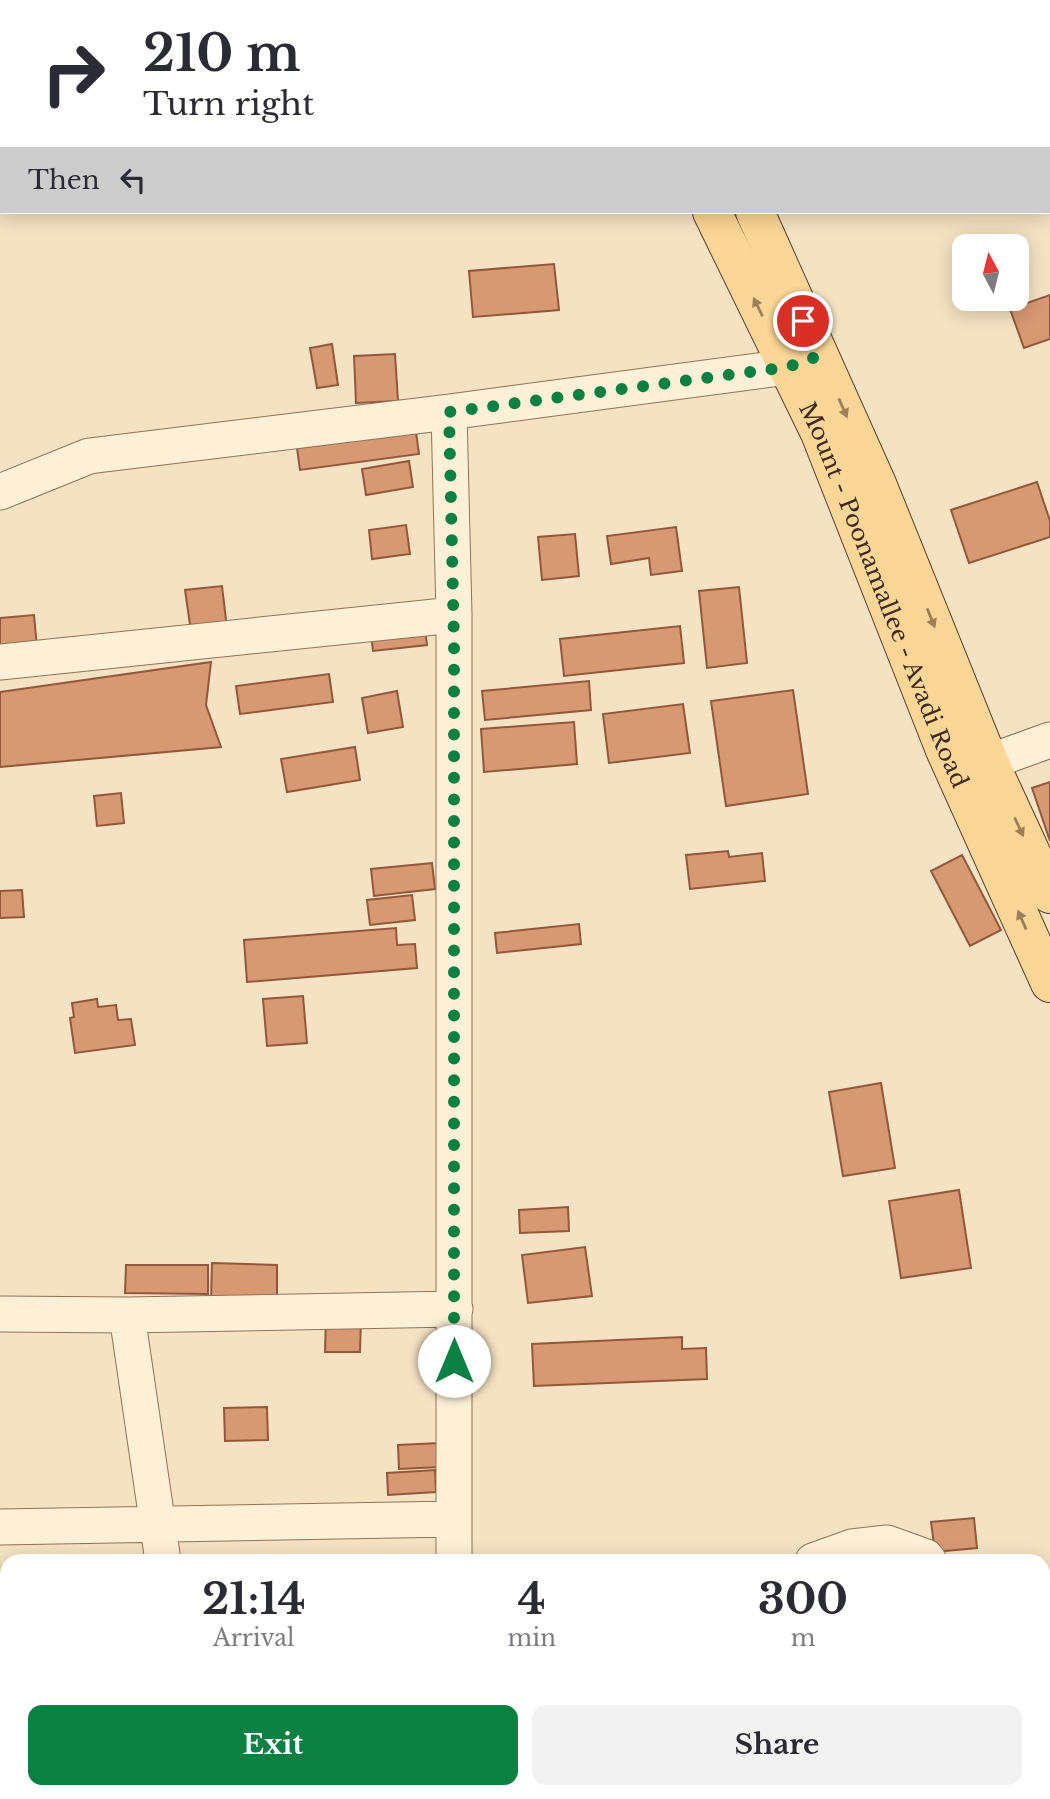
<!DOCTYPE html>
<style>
:root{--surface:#fff;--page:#f2f2f3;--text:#2b2b33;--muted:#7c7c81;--accent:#0b8043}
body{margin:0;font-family:"Libre Baskerville",serif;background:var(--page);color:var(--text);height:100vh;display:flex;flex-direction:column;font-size:26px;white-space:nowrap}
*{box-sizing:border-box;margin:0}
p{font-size:23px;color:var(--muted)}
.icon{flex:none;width:38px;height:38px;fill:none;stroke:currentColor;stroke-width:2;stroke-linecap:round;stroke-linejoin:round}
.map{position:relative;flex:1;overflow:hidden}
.sheet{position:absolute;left:0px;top:1554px;width:1050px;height:245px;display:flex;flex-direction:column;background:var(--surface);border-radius:21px 21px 0 0;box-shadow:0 4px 18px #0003}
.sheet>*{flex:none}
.hud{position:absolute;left:0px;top:0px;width:1050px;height:214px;box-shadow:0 4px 18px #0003;background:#fff;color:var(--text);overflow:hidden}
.needle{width:46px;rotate:353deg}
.buttons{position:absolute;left:952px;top:234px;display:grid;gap:14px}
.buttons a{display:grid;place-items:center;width:77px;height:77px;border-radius:14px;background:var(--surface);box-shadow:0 4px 18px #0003;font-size:35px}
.pin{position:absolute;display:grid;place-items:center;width:60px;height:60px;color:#fff;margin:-30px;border:4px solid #fff;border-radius:50%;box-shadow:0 2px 7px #0007}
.me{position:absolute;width:77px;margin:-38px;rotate:0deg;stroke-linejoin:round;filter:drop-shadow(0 0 5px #0008)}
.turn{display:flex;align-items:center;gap:24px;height:147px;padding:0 28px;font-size:32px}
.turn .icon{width:91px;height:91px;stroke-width:2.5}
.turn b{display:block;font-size:49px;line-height:60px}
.then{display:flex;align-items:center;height:66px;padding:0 28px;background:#0003;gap:14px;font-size:26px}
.eta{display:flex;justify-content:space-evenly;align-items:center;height:119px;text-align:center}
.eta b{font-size:42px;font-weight:800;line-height:49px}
.primary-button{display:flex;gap:14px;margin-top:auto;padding:14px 28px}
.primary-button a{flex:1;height:80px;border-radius:14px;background:var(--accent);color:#fff;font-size:28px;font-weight:800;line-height:80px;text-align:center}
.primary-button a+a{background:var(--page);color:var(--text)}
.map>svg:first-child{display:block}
.farmland{fill:#eadeaf}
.building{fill:#d79874;stroke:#935839;stroke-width:2}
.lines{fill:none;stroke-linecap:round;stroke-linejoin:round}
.minor-casing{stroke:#917357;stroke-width:37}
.major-casing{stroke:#5e402b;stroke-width:40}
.minor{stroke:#fdf0d7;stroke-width:35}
.major{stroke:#fbd696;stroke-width:38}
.oneway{fill:#9d805a}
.route{stroke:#0b8043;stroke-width:12;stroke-dasharray:0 21.6}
.labels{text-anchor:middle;stroke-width:5;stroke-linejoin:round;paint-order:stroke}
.street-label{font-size:23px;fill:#3f2b1d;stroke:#faedd3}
</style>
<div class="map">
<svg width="1050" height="1799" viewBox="0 0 1050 1799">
<rect width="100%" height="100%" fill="#f4e2c3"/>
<path class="farmland" d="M0,1555L7,1604V1792H34L35,1799H0Z"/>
<path class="building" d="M554,264L559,310L473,317L469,271Z
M1050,295V339L1024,348L1010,309Z
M332,344L338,385L317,388L310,348Z
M395,354L398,401L356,403L354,356Z
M416,432L419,454L300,470L297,448Z
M409,461L413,487L366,495L362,469Z
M1037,482L1050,521V537L969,563L951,510Z
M406,525L410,554L372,559L369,530Z
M676,527L682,571L651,575L649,558L611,564L607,536Z
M575,534L579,576L542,580L538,537Z
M222,586L227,628L191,632L185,590Z
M739,587L747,663L707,668L699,591Z
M34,615L37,648L0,652V618Z
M680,626L684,663L564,676L560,639Z
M425,629L427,645L373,651L371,635Z
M211,662L206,705L221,747L0,767V692Z
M329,674L333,702L240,714L236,686Z
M589,681L591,710L485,720L482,691Z
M793,690L808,794L726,806L711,701Z
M397,691L403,727L368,733L362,698Z
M683,704L690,753L609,763L603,714Z
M574,722L577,764L484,772L481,729Z
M355,747L360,780L287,792L281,759Z
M1050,782V841L1032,788Z
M121,793L124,823L97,826L94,796Z
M728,851L729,857L762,853L765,881L690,889L686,855Z
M962,855L1001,930L970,946L931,871Z
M432,863L435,889L374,896L371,869Z
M22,890L24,917L0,918V891Z
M412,895L415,920L370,925L367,900Z
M579,924L581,944L497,953L495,933Z
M396,928L397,945L415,944L417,968L247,982L244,940Z
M303,996L307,1043L267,1046L263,999Z
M97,999L98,1007L116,1005L118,1020L131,1019L135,1045L75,1053L70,1018L74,1017L72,1003Z
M881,1083L895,1168L843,1176L829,1092Z
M959,1190L971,1268L901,1278L889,1201Z
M568,1207L569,1231L520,1233L519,1210Z
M585,1247L592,1296L528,1303L522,1255Z
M212,1263L277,1265V1301L211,1300Z
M126,1265H208V1294L125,1293Z
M326,1316H361L360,1352H325Z
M682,1337V1349L706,1348L707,1379L534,1386L532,1344Z
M267,1407L268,1440L225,1441L224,1408Z
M439,1443L440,1467L399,1469L398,1445Z
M435,1470L436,1492L388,1495L387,1473Z
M974,1518L977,1548L935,1552L931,1522Z
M140,1792H185V1799H125L124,1794Z
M911,1792H944L945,1799H912Z
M467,1793H505V1799H467Z"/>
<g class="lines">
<defs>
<path id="minor" d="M0,492L89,456L449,412
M0,662L454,615
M989,762L1050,740
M0,1314L127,1315L455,1309
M127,1315L163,1561
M0,1527L454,1519
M454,1561V615L449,412L787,367L814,358
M813,1561L852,1547L887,1543L926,1557L929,1561
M200,1792L201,1799
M456,1792V1799
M984,1792L985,1799"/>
<g id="major">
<path d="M609,0L610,2"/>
<path d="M657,0L658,2"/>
<path id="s1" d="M712,212L820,433L945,750L1050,983"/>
<path d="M755,212L877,484L989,762L1050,894"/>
</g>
</defs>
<use href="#minor" class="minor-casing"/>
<use href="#major" class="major-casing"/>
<use href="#minor" class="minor"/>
<use href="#major" class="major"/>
</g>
<defs><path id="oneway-solid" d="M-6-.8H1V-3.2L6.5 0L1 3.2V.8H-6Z" transform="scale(1.75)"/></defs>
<g class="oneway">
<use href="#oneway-solid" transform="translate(758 307) rotate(-116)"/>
<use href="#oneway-solid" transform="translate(843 408) rotate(66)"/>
<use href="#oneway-solid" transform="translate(931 618) rotate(68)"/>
<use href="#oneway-solid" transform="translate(1019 827) rotate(65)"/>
<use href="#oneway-solid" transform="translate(1022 920) rotate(-114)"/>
</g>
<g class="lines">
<path class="route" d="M454,1361V643L449,412L788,367L819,356L803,321"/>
</g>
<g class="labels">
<g class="street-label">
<text dy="8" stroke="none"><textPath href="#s1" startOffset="420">Mount - Poonamallee - Avadi Road</textPath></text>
</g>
</g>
</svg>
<div class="buttons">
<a><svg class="needle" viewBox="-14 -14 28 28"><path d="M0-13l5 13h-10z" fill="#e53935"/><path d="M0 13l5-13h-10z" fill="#7c7c81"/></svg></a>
</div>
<div class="pin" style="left:803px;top:321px;background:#d93025"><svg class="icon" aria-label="arrive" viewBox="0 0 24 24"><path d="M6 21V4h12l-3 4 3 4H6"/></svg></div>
<svg class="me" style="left:454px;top:1361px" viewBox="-20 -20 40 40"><circle r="19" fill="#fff"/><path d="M0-13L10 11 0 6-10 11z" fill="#0b8043"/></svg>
<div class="hud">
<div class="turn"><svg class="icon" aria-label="right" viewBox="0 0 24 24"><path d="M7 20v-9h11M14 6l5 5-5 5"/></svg><div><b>210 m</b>Turn right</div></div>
<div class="then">Then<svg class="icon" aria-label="left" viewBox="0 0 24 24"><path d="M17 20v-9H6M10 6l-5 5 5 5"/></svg></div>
</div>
<section class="sheet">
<div class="eta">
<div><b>21:14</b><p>Arrival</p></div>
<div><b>4</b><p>min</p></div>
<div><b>300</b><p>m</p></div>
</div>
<div class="primary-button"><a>Exit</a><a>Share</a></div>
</section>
</div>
